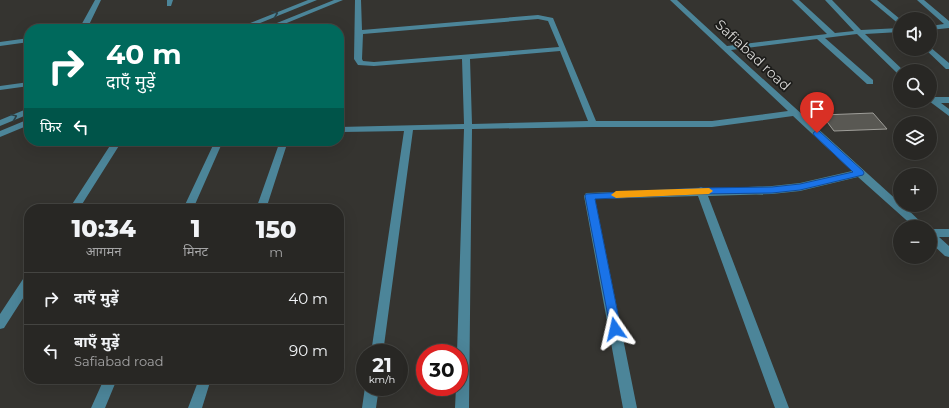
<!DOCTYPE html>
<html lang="hi">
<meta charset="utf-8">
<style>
:root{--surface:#282724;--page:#302f2c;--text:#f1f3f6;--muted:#a5a5a6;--line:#444441}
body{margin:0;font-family:Montserrat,"Noto Sans Devanagari",sans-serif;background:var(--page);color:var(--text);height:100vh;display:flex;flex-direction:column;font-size:15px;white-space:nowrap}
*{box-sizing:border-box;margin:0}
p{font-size:13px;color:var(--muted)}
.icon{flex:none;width:22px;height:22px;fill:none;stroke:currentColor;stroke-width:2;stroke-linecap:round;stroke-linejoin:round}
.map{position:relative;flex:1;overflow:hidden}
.panel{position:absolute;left:24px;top:204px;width:320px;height:180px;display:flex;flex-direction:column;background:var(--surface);border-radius:16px;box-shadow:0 4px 16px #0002,0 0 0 1px var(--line)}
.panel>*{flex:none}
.banner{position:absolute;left:24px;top:24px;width:320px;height:122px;border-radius:16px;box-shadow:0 4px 16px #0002,0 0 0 1px var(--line);background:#00695c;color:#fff;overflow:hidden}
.fabs{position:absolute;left:893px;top:12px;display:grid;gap:8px}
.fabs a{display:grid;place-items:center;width:44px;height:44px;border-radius:50%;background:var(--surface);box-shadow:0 4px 16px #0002,0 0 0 1px var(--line);font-size:20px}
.speed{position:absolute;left:356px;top:344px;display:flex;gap:8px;font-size:20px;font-weight:700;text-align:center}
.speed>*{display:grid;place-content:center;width:52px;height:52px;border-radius:50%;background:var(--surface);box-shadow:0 4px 16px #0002,0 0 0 1px var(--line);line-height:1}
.speed small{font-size:10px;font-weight:400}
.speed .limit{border:6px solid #d22;background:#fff;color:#111}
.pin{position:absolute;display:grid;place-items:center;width:34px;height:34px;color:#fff;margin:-41px -17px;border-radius:50% 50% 50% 0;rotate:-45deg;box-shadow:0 0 4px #0007}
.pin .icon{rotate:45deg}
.me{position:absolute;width:44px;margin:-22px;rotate:349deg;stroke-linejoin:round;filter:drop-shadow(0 0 3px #0008)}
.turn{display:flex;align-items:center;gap:14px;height:84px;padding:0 16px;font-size:18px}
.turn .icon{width:52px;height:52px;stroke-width:2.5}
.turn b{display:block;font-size:28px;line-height:34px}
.then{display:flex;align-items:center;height:38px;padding:0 16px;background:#0003;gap:8px;font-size:15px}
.eta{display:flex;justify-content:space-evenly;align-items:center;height:68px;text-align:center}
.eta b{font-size:24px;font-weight:800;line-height:28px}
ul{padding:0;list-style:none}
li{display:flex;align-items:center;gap:12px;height:52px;padding:0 16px;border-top:1px solid var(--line)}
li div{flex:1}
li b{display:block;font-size:15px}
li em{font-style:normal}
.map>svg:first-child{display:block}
.building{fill:#595853;stroke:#9f9e99}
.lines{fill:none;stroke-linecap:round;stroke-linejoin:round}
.minor{fill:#4c8599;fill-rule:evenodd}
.oneway{stroke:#2d4146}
.route{fill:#1a73e8;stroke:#114b97}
.slow{fill:#f59e0b}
.labels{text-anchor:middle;stroke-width:3.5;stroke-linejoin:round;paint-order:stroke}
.street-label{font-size:14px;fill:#d8d7d5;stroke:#1c1c1a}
</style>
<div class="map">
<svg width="949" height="408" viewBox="0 0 949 408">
<rect width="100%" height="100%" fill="#353430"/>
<path class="building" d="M873,113L887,129L834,131L822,115Z"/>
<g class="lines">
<path class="minor" d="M95,0H101L87,29H79Z
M167,0H173L171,6H167Z
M308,0H317L245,29H235Z
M334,0H343L272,29H262Z
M355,0H361L362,30L538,15L553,18L596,121H712L788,111L670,0H677L727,46L827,34L792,0H799L835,33L854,31L825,0H832L861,30L900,28V32L865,34L904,71H900V73H897L857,34L825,38L873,80V84H867L817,39L731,50L900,203V205H903L926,227H914L858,177L800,191L772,194L708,196L789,408H775L698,196L595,199L637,408H623L584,196L586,193L697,189L701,187L705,189L772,186L800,183L852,171L793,116L712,127H593L472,129L469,408H455L456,387H459V353H457L464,129L413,130L383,353H371L404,131L342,132L339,131V127L464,124L462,59L374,66L358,65L354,59ZM538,19L548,21L559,47L374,62L363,61L362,59L363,34ZM560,51L588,121L472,124L470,59Z
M870,0H877L900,19V25Z
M917,0H924L949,21V28L930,30V26L944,24Z
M29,38V42L0,46V42Z
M930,47L949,63V69H946L925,49H930Z
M29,82V86L0,90V86Z
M930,95L934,97H949V103H941L949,109V116L929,101H930Z
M29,108V114L0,126V120Z
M29,119V125L0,137V131Z
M113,141H122L79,209H69Z
M215,141H223L193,209H183Z
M280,141H288L266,209H256Z
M930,229H949V237H939L949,246V257L945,256L930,242Z
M29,274V289L4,328L0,329V314L25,276Z
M104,379H117L105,408H91Z
M199,379H211L202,408H188Z
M365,387H379L376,408H362Z"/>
</g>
<defs><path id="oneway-chevron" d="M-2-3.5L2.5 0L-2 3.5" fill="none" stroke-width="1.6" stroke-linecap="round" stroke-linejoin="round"/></defs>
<g class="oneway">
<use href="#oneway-chevron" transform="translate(275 14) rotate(-21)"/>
<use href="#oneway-chevron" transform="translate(14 117) rotate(-22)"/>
</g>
<path class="route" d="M817,130L819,131L863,171L864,173L863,175L800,190L772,193L701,194L595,199L621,329L619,332L615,334L611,332L585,196L586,194L701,188L772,187L800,184L853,172L814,135L813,133Z"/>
<path class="slow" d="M709,188L713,191L709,194L616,198L611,195L616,191Z"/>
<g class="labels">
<g class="street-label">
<text transform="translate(753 55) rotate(43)" y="5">Safiabad road</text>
</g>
</g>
</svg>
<div class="fabs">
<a><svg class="icon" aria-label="sound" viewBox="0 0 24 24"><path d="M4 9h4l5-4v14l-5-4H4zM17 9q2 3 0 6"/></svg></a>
<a><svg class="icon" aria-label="search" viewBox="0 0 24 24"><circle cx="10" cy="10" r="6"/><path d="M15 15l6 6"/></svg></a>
<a><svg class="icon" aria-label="layers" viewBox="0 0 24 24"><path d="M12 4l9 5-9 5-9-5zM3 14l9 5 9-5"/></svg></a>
<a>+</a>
<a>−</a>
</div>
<div class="speed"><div>21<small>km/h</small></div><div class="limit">30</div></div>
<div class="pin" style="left:817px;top:133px;background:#d93025"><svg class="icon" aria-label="arrive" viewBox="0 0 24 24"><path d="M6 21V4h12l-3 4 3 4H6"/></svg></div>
<svg class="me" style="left:615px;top:329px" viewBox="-20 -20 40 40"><path d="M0-17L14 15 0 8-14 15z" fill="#1a73e8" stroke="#fff" stroke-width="4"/></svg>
<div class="banner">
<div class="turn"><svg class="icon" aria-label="right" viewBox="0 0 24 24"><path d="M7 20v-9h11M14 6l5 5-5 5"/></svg><div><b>40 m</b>दाएँ मुड़ें</div></div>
<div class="then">फिर<svg class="icon" aria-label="left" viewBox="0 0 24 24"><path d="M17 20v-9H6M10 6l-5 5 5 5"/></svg></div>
</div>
<section class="panel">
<div class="eta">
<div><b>10:34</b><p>आगमन</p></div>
<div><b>1</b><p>मिनट</p></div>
<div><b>150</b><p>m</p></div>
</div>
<ul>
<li><svg class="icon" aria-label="right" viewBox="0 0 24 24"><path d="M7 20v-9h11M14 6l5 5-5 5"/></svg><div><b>दाएँ मुड़ें</b></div><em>40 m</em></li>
<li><svg class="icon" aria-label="left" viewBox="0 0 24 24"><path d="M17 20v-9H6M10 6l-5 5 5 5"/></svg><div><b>बाएँ मुड़ें</b><p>Safiabad road</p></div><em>90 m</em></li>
</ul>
</section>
</div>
